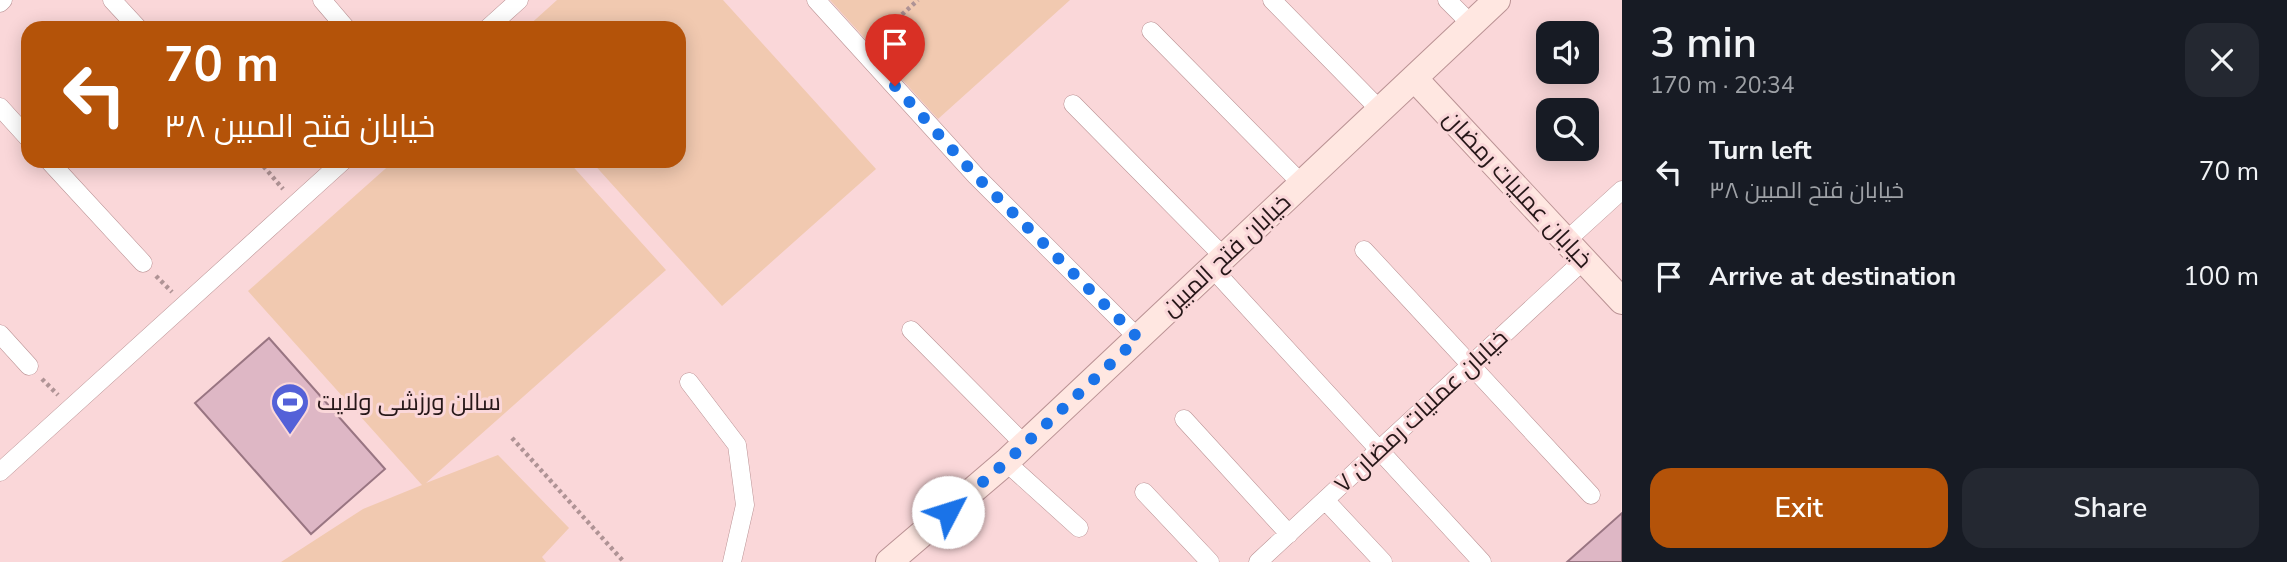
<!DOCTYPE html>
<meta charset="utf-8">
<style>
:root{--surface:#171b24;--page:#242831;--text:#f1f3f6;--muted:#9ea1a6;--accent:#b45309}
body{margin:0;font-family:"Nunito Sans",Cairo,sans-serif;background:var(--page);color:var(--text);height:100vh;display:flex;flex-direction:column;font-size:26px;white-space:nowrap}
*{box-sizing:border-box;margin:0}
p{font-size:23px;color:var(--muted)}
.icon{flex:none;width:38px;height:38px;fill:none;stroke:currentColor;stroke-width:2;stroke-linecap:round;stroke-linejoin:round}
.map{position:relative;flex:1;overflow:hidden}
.panel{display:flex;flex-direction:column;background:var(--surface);width:665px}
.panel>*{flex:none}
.guide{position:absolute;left:21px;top:21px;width:665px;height:147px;border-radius:21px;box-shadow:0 4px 18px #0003;background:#b45309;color:#fff;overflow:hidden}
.buttons{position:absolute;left:1536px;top:21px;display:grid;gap:14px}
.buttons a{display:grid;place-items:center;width:63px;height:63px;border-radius:14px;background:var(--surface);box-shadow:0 4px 18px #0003;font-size:35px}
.pin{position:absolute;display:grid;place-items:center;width:60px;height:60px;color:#fff;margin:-72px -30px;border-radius:50% 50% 50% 0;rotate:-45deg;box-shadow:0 0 7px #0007}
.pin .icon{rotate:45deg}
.me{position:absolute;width:77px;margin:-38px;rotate:50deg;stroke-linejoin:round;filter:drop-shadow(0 0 5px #0008)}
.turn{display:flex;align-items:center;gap:24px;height:147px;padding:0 28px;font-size:32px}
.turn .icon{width:91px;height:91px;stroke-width:2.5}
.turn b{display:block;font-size:49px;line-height:60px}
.round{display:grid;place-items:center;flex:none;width:74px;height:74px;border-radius:21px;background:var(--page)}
.headline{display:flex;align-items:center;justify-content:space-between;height:119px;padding:0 28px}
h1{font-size:42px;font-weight:600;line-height:52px}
.primary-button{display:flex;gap:14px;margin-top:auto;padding:14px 28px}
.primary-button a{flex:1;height:80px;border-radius:21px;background:var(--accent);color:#fff;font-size:28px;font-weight:600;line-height:80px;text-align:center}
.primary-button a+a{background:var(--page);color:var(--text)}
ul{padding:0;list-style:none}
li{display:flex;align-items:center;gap:21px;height:105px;padding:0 28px}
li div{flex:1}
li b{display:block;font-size:26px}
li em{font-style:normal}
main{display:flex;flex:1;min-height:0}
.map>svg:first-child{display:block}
.green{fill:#f1c9b0}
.building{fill:#deb7c5;stroke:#997582;stroke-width:2}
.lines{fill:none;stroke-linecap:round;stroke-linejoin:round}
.street-casing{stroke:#ba9294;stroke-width:19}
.secondary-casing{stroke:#ba9294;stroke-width:28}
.path{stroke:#af9395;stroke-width:4.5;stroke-dasharray:3.5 3.5;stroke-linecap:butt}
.street{stroke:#fff;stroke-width:18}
.secondary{stroke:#ffe7e1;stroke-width:26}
.route{stroke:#1a73e8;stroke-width:12;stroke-dasharray:0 21.6}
.labels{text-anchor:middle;stroke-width:6;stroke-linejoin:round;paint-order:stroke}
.street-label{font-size:24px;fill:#261718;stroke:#fad7d9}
.poi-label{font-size:24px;fill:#261718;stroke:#fad7d9;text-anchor:start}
</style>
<main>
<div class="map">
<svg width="1622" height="562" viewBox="0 0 1622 562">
<rect width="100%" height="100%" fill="#fad7d9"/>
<path class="green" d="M557,0H723L876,169L722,306L591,161H679V28H526Z
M830,0H1070L938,119Z
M394,161H568L666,270L426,483L498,455L569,528L542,557L546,562H281L363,509L422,485L248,291Z"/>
<path class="building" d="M269,338L385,469L311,534L195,403Z
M1622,513V562H1567Z"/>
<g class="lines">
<defs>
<path id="street" d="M112,0L138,28
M322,0L346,28
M816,0L976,176L1138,338
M1272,0L1380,110
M1447,0L1471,24
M0,3L3,0
M488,28L519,0
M1151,31L1302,184
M1073,104L1224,257
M0,107L28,138
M49,161L143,263
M1566,241L1622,190
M1364,250L1591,495
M1212,268L1482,562
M911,330L1025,445
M0,334L29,366
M689,382L737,445L745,505L732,562
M1184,419L1289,534
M1006,462L1079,528
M0,472L343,161
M1144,492L1210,562
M1325,500L1383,562
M1258,562L1584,260"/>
<path id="secondary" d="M1414,78L1622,301
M889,562L1006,462L1497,0"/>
</defs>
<use href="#street" class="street-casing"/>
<use href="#secondary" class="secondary-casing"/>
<path class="path" d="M876,38L918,0
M259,161L283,189
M156,276L172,292
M42,379L58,395
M512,438L624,562"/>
<use href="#street" class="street"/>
<use href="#secondary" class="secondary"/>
</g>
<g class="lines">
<path class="route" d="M895,86L976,176L1138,338L1006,462L948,512"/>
</g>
<defs>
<symbol id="stadium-pin" viewBox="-11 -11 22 30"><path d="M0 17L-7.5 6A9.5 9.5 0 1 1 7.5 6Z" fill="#5461d8" stroke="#fad7d9"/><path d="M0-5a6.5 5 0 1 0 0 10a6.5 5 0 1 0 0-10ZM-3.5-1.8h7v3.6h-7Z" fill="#fff"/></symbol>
</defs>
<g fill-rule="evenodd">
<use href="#stadium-pin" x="268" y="380" width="44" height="60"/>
</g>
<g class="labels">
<g class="street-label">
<text transform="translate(1518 189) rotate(47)" y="8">خیابان عملیات رمضان</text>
<text transform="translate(1226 255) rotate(-43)" y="8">خیابان فتح المبین</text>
<text transform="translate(1421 411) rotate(-43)" y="8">خیابان عملیات رمضان ۷</text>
</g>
<g class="poi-label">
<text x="317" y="410">سالن ورزشی ولایت</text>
</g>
</g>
</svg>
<div class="buttons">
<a><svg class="icon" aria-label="sound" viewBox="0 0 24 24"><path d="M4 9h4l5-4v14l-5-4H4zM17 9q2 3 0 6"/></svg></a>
<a><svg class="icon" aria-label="search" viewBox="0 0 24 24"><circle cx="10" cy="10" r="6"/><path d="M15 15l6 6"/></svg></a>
</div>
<div class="pin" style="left:895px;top:86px;background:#d93025"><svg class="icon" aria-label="arrive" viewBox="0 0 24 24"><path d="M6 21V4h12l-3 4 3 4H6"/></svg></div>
<svg class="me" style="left:948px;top:512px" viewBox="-20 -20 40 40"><circle r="19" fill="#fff"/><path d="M0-13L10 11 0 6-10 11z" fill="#1a73e8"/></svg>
<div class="guide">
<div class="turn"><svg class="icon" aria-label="left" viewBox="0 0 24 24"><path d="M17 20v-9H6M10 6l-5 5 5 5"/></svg><div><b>70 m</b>خیابان فتح المبین ۳۸</div></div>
</div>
</div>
<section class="panel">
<div class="headline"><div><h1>3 min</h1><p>170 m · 20:34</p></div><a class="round"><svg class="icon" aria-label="close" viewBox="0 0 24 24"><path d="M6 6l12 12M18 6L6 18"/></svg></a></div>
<ul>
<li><svg class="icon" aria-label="left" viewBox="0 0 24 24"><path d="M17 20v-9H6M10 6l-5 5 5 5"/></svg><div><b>Turn left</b><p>خیابان فتح المبین ۳۸</p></div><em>70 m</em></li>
<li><svg class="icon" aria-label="arrive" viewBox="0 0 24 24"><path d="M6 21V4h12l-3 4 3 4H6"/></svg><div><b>Arrive at destination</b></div><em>100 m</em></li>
</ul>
<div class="primary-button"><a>Exit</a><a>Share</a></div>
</section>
</main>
